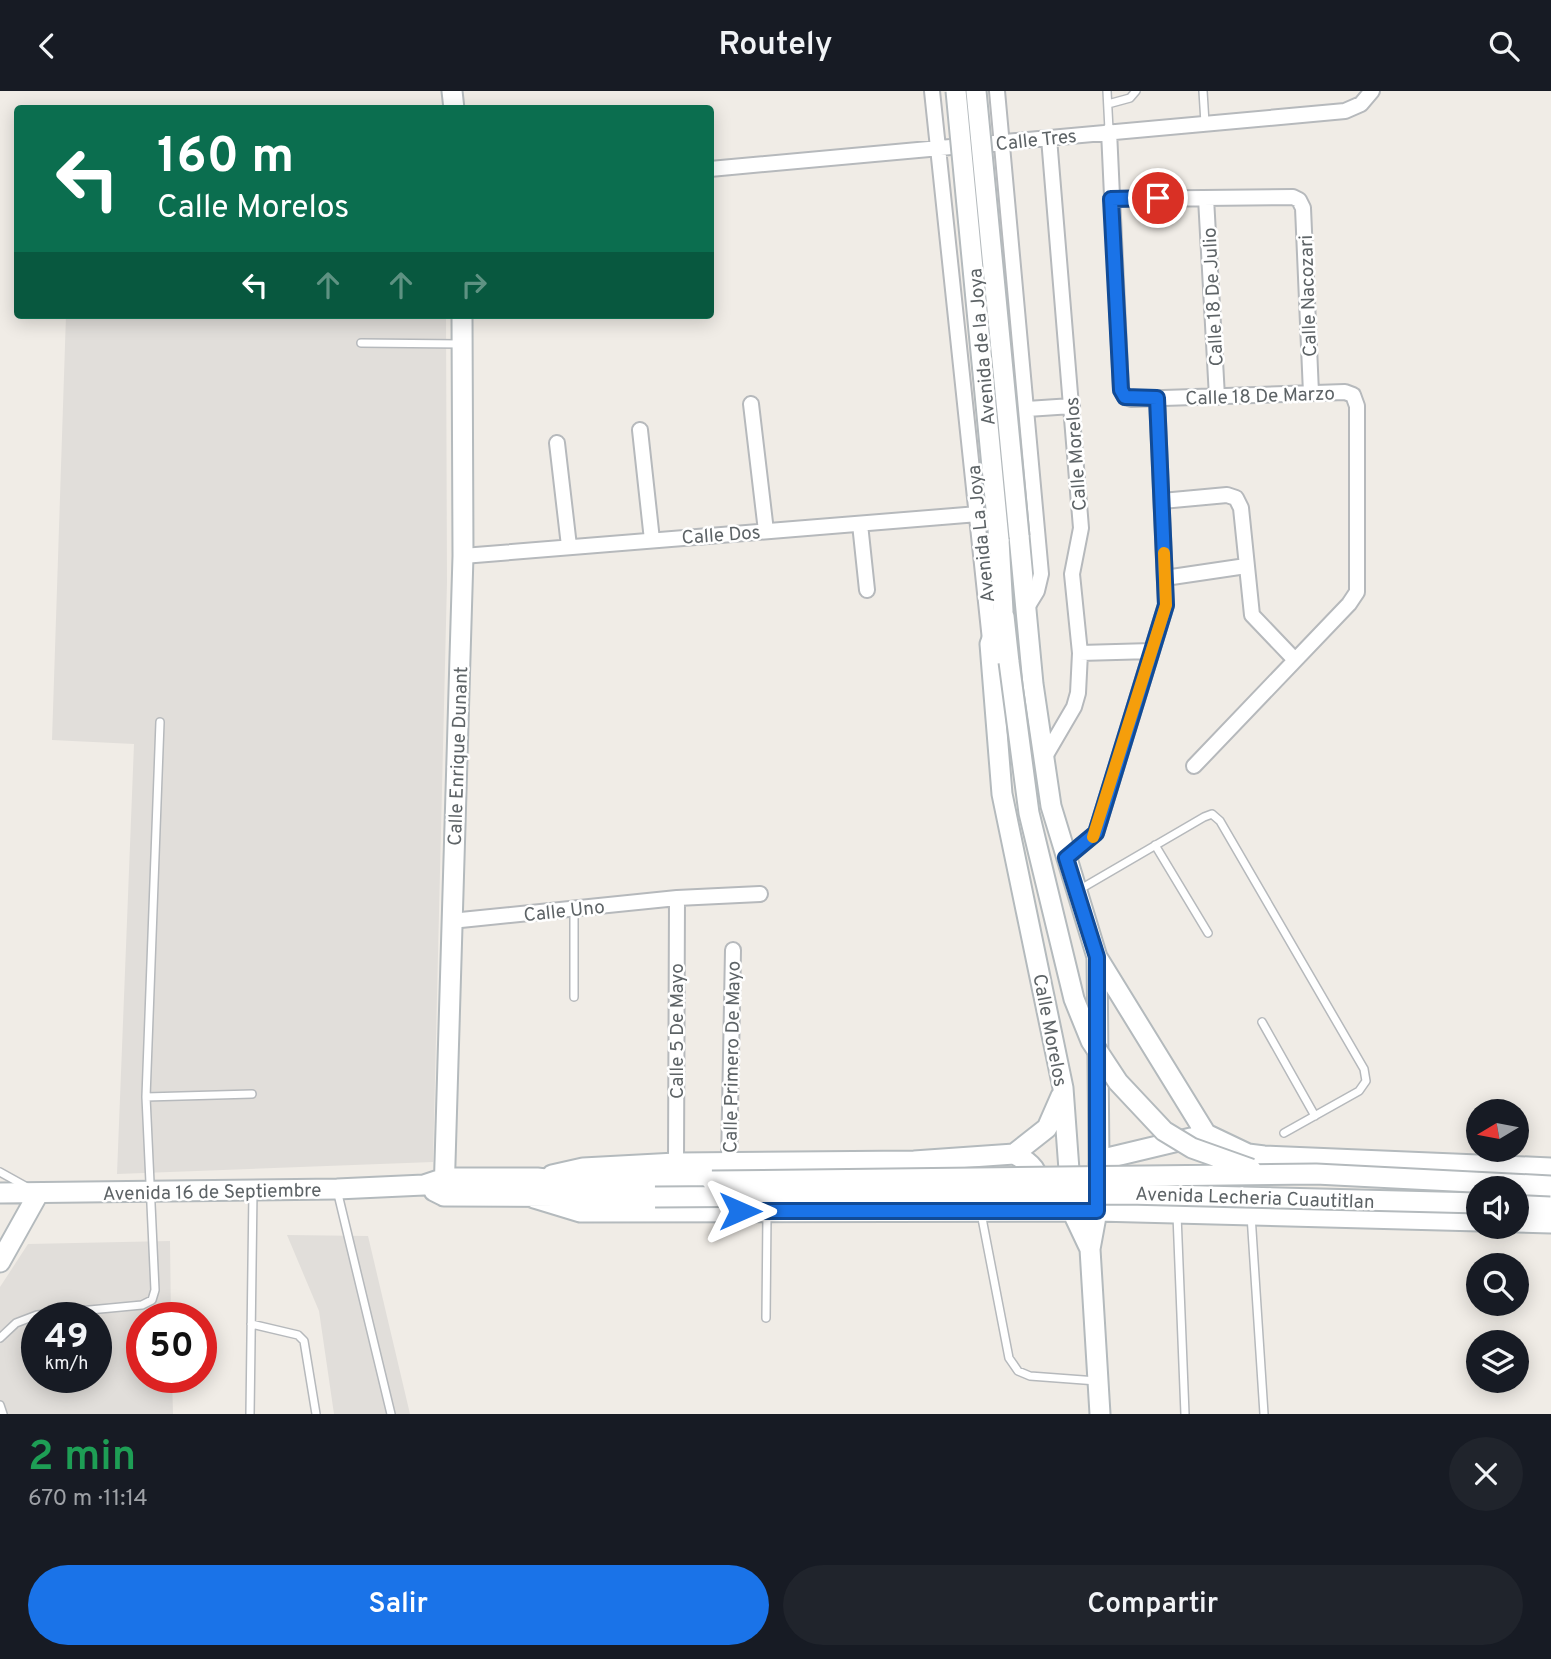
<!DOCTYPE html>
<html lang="es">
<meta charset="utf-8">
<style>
:root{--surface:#171b24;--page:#20242c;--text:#f1f3f6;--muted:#9ea1a6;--accent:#1a73e8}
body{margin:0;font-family:Overpass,sans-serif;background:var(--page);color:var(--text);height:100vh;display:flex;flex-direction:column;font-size:26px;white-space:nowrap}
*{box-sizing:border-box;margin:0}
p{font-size:23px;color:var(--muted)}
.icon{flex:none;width:38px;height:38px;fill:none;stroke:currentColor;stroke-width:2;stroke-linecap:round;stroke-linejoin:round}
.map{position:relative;height:1323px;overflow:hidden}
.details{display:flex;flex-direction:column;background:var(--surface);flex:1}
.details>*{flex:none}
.guide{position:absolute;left:14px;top:14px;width:700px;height:214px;border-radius:7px;box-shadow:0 4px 18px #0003;background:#0b6e4f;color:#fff;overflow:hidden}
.needle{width:46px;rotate:260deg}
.controls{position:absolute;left:1466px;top:1008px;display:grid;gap:14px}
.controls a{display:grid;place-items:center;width:63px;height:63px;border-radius:50%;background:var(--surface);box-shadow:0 4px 18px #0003;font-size:35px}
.speed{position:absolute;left:21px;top:1211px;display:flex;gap:14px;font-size:35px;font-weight:700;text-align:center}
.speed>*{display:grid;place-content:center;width:91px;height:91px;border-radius:50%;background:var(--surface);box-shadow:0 4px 18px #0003;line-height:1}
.speed small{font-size:18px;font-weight:400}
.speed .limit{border:10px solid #d22;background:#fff;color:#111}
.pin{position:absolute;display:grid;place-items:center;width:60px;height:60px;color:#fff;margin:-30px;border:4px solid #fff;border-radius:50%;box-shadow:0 2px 7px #0007}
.me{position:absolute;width:77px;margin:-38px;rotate:90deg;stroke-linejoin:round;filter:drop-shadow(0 0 5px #0008)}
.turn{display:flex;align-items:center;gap:24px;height:147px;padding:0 28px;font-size:32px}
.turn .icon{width:91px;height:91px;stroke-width:2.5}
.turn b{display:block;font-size:49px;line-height:60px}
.lanes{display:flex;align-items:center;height:66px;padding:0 28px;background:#0003;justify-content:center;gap:35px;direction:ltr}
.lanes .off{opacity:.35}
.round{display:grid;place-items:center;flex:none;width:74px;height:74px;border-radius:37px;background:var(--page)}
.summary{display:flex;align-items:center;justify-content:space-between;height:119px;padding:0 28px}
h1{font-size:42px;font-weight:600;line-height:52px;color:#1e9e55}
.action{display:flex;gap:14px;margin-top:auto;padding:14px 28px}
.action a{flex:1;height:80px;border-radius:42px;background:var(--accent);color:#fff;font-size:28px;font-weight:600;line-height:80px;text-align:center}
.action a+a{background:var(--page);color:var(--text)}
header{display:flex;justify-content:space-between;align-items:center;height:91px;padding:0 28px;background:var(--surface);font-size:32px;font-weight:600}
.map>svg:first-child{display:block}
.industrial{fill:#e1deda;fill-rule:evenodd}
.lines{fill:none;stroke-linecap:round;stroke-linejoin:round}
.lane-casing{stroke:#b6b9bc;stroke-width:10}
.street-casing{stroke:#b6b9bc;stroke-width:18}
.secondary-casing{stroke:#b4babd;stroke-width:23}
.lane{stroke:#fff;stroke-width:7}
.street{stroke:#fff;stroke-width:14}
.secondary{stroke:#fff;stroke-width:19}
.secondary-bridge-casing{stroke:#b4babd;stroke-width:23;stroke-linecap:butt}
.secondary-bridge{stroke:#fff;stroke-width:19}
.route-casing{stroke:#114b97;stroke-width:18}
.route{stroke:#1a73e8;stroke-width:12}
.slow{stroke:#f59e0b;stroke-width:12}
.labels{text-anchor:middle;stroke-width:5;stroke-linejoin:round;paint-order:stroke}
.street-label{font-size:19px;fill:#5d6366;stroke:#fff}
</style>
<header><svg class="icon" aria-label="back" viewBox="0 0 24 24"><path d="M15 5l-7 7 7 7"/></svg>Routely<svg class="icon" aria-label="search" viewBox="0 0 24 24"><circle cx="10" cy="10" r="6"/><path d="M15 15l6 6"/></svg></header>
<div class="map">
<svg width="1551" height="1323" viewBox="0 0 1551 1323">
<rect width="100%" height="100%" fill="#f0ece6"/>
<path class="industrial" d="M66,224H446L447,491L433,1071L117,1083L134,653L52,649Z
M287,1144L368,1145L410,1323H334L319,1220Z
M170,1150L171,1227H142V1286H172L173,1323H0V1196L28,1153ZM37,1227H96V1286H37Z"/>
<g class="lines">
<defs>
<path id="lane" d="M1107,0L1109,39
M1203,0L1205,32
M1108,13L1130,7L1136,0
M361,252L461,253
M1155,754L1208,842
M1077,800L1204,726L1212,723L1220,730L1364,978L1366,990L1359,1000L1284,1042
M574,819V906
M1262,931L1315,1025
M146,1006L252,1003
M0,1081L27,1096
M337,1099L391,1323
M981,1122L1009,1267L1018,1280L1030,1285L1097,1290
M1177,1124L1185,1323
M1251,1124L1264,1323
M766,1227L767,1123
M251,1233L298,1244L304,1250L316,1323
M0,1247L16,1232L37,1224L142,1214L152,1209L155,1199L146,1006L160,631
M0,1314L3,1323
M250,1323L253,1100"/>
<path id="street" d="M932,0L990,549
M997,0L1041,483L1037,500L1026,518
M1109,40L1121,299L1125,306L1132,308L1345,301L1353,304L1357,315V501L1349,513L1194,675
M710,78L1345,20L1361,13L1372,0
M1206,107L1217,306
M1111,108L1293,106L1299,109L1303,117L1311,302
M751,313L766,440
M1027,318L1072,315
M640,339L652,449
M557,352L569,455
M1162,410L1227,404L1236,407L1241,417L1252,524L1295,569
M860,433L867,499
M463,465L978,423
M1165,487L1246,475
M1080,562L1152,560
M1043,669L1074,616L1078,602L1080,562L1072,483L1081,437L1049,47
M1066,767L1096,742L1166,514L1157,307
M451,830L677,807L760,803
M676,1072L677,807
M729,1072L733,859"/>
<path id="secondary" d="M452,0L454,18
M1019,445L1033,593L1051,715L1097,866L1099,1069L1097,1120L1090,1158L1100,1323
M999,449L1003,520L990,553L1002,703L1063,997L1072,1120L1090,1158
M1004,525L1009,571
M1097,866L1206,1043L1248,1063L1264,1065L1551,1077
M1014,1063C1032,1072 1040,1080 1039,1101
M1099,1069L1191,1047
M552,1084L583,1077L676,1072L914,1070L1014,1063L1047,1037L1061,1005
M434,1100L444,1105L655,1106
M0,1102L337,1098L424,1094L445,1087H537L579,1092L712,1090
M444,1105L463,465L462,224
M534,1107L580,1121L1097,1120L1479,1130
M1517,1113H1551
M1517,1131L1551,1132
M0,1171L38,1103"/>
</defs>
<use href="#lane" class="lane-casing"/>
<use href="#street" class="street-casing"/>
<use href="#secondary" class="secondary-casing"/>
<use href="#lane" class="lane"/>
<use href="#street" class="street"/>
<use href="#secondary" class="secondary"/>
<defs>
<path id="secondary-bridge" d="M956,0L999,449
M976,0L1019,445
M1009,571L1029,722L1074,908L1091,950L1118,991L1164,1040L1192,1057L1251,1078
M712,1090L1316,1083L1551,1095
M655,1106L1128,1103L1479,1112"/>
</defs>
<use href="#secondary-bridge" class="secondary-bridge-casing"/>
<use href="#secondary-bridge" class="secondary-bridge"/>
</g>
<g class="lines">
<defs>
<path id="route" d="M740,1120H1097V866L1066,767L1096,742L1166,514L1157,307L1125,306L1121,299L1111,108L1158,107"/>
</defs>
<use href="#route" class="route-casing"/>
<use href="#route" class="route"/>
<path class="slow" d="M1093,746L1166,514L1164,462"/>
</g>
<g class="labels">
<g class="street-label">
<text transform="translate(1036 48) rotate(-6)" y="7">Calle Tres</text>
<text transform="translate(1307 205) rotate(-92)" y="7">Calle Nacozari</text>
<text transform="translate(1212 206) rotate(-93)" y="7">Calle 18 De Julio</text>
<text transform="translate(981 256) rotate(-95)" y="7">Avenida de la Joya</text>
<text transform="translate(1260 304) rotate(-2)" y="7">Calle 18 De Marzo</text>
<text transform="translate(1075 363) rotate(-94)" y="7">Calle Morelos</text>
<text transform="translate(721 443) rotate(-4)" y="7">Calle Dos</text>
<text transform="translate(980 443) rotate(-96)" y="7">Avenida La Joya</text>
<text transform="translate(457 665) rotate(-88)" y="7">Calle Enrique Dunant</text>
<text transform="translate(564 819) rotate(-6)" y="7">Calle Uno</text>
<text transform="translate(1051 939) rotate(79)" y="7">Calle Morelos</text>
<text transform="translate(676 940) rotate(-90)" y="7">Calle 5 De Mayo</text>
<text transform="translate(731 966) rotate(-89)" y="7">Calle Primero De Mayo</text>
<text transform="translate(212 1100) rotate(-1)" y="7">Avenida 16 de Septiembre</text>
<text transform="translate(1255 1106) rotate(2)" y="7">Avenida Lecheria Cuautitlan</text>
</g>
</g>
</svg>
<div class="controls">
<a><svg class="needle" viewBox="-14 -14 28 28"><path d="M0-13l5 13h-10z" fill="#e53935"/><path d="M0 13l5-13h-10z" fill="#9ea1a6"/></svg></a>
<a><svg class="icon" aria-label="sound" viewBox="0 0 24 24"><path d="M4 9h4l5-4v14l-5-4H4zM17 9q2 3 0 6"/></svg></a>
<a><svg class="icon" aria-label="search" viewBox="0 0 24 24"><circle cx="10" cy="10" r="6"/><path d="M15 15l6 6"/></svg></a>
<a><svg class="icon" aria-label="layers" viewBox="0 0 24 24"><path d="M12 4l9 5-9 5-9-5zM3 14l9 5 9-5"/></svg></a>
</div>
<div class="speed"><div>49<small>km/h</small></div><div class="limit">50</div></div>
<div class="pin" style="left:1158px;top:107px;background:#d93025"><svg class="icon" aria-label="arrive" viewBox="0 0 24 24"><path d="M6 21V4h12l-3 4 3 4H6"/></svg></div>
<svg class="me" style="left:740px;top:1120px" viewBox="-20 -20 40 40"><path d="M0-17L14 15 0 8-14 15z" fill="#1a73e8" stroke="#fff" stroke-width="4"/></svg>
<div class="guide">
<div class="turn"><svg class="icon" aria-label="left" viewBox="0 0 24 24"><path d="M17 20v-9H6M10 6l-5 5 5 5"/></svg><div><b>160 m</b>Calle Morelos</div></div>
<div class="lanes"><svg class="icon" aria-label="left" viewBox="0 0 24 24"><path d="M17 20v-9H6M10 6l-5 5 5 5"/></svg><svg class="icon off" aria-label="ahead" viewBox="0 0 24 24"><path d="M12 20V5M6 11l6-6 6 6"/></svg><svg class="icon off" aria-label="ahead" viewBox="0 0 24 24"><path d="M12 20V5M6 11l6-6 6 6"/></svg><svg class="icon off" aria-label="right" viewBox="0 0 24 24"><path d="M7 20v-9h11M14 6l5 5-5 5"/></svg></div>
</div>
</div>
<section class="details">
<div class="summary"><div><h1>2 min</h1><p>670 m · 11:14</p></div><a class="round"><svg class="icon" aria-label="close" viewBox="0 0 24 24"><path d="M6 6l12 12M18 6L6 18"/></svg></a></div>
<div class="action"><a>Salir</a><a>Compartir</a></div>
</section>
